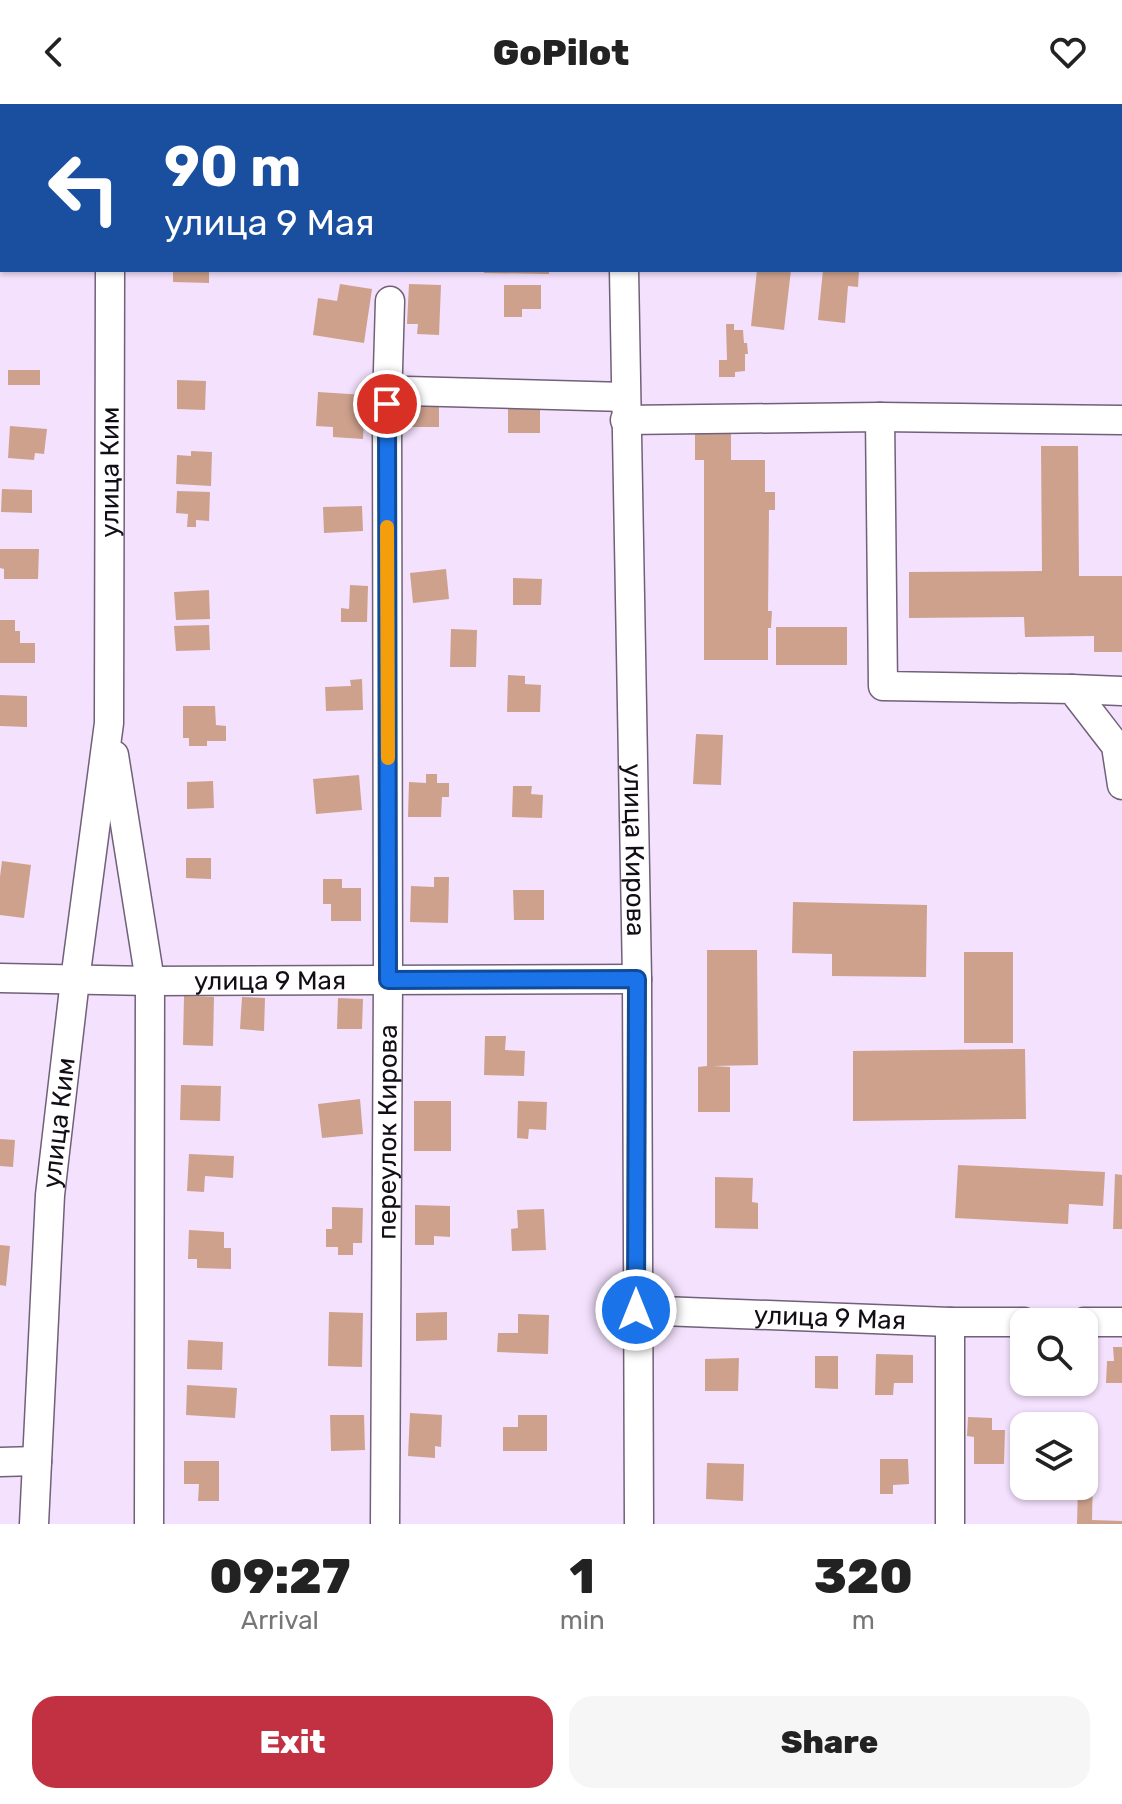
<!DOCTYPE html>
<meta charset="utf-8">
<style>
:root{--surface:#fff;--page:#f6f6f6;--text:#222;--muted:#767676;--accent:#c13141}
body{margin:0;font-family:Rubik,sans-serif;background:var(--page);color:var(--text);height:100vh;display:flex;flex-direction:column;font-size:30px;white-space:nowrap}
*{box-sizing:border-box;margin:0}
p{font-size:26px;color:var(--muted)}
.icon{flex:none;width:44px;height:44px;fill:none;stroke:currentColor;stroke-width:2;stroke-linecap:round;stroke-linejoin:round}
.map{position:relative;height:1420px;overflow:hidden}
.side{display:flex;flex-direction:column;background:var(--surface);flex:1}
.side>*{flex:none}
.top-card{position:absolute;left:0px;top:0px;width:1122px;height:168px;box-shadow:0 2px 6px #0004;background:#1a4fa0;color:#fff;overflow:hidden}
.controls{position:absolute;left:1010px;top:1204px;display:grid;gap:16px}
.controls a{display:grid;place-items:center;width:88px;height:88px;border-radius:16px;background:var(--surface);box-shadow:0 2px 6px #0004;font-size:40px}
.pin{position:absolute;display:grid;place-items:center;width:68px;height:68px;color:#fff;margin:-34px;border:4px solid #fff;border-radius:50%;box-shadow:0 2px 8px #0007}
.me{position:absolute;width:88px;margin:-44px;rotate:0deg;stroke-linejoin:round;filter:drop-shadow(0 0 6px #0008)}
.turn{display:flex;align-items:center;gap:28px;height:168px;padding:0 32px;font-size:36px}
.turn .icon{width:104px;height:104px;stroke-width:2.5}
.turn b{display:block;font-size:56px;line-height:68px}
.eta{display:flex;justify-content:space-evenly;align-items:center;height:136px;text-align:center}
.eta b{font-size:48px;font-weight:800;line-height:56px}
.cta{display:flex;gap:16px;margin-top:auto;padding:16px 32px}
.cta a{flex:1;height:92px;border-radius:24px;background:var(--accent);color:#fff;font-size:32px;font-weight:800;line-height:92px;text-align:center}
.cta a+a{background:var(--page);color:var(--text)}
header{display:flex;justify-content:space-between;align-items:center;height:104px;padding:0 32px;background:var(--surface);font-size:36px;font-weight:800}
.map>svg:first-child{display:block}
.building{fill:#cea18d}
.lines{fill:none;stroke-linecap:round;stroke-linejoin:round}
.minor-casing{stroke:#706078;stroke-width:31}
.minor{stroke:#fff;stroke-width:28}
.route-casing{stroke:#114b97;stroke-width:20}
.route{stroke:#1a73e8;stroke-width:14}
.slow{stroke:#f59e0b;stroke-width:14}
.labels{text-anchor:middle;stroke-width:7;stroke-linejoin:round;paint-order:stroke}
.street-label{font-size:26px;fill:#130d16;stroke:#fbf3fe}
</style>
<header><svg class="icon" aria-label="back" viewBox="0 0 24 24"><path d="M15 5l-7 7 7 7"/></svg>GoPilot<svg class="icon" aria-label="heart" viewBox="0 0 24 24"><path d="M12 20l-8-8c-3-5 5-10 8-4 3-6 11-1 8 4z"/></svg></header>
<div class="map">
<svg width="1122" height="1420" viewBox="0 0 1122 1420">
<rect width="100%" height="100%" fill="#f4e1fd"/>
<path class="building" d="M173,166H209V179L173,178Z
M484,166H549V170L484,169Z
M757,166H791L784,226L751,222Z
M823,166H859L858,183L848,182L845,219L818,216Z
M340,180L372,185L364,239L313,231L318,194L337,197Z
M409,180L441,181L439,231L417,230L418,220H407Z
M504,181H541V205H522V213H504Z
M726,220H734V226H743L744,239H747L748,250H745V267L735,268V273H719V256H727Z
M8,266H40V281H8Z
M177,276L206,277L205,306L177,305Z
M318,288L365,291L363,335L333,333V323L316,322Z
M407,297H439V323H407Z
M508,305H540V329H508Z
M10,322L47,325L44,350L35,349L34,356L8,354Z
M695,322H731V356H765V388H775V406H769L768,507H772L771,524H768V556H704V356H695Z
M1041,342H1078L1079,472H1122V548H1094V532L1025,533L1024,513L909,514V468L1042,467Z
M191,347L212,348L211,382L176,380L177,351L191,352Z
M2,385L32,386V409L1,408Z
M177,387L210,388L209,417L196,416V423H187L188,410L176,409Z
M362,402L363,427L324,429L323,403Z
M0,445H39L38,475H4V465L0,464Z
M446,465L449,495L413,499L410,469Z
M513,474L542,475L541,501H513Z
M350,481L368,482L367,518H341V504L349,505Z
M209,486L210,515L176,516L174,488Z
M0,516H15V527H20V539H35V559H0Z
M209,521L210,546L176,547L174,522Z
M776,523H847V561H776Z
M451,525L477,526L476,563H450Z
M508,571L525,572V580L541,581L540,608H507Z
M362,575L363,606L326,607L325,583L351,582L350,576Z
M0,591L27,592V623L0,622Z
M183,602H215L216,621L226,622V637H207V642H189V634H183Z
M696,630L723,631L721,681L693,680Z
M426,670H437V679H449V693H442L441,713H408L409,678L426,679Z
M359,671L362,706L316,710L313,675Z
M213,677L214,704L187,705V678Z
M513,682H532L531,690L543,691L542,714L512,713Z
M186,754H211V775L186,774Z
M2,757L31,761L24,814L0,811V773Z
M434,773H449L448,819L410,818L411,782L434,783Z
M323,775H342V784H361V817H331V800H323Z
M513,786H544V816H514Z
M793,798L927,801L926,873L832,872V850L792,849Z
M707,846H757L758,961L713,962L730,963V1008H698V963L707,962Z
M964,848H1013V939H964Z
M184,892L214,893L213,942L183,941Z
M242,893L265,894L264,927L240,925Z
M338,894L363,895L362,925H337Z
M485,932H506L505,946L525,947L524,972L484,971Z
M1025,945L1026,1015L853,1017V947Z
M181,981L221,982L220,1017L180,1016Z
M360,995L363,1030L322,1034L318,1000Z
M414,997H451V1047H414Z
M518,997L547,998L546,1026L529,1025L528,1035L517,1034Z
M0,1035L15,1036L13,1063L0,1062Z
M189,1050L234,1052L233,1074L205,1072L204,1088L187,1087Z
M958,1061L1105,1068L1103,1102L1069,1100L1068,1120L955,1114Z
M1115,1070L1122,1071V1125H1113Z
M715,1073L753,1074L752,1098L758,1099V1125L715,1124Z
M415,1101L450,1102V1133L434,1132V1141H415Z
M332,1103L363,1104L362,1139H353V1151H338V1143H326V1125H332Z
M544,1105L546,1146L512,1147L511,1125L518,1124L517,1106Z
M189,1126L224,1128V1144H231V1165L197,1164V1155H188Z
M0,1141L10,1142L6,1182L0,1181Z
M329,1208L363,1209L362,1263L328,1262Z
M447,1208V1236L416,1237V1209Z
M518,1210L549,1211L548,1250L497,1248L498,1229H518Z
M188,1236L223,1238L222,1266L187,1265Z
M1113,1243H1122V1279H1106L1107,1257H1114Z
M876,1250L913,1251V1279H894L893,1291H875Z
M815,1252H838V1285L815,1284Z
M739,1254L738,1287H705V1255Z
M187,1281L237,1284L235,1314L186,1311Z
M410,1309L442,1311L441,1343L435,1342V1354L408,1352Z
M330,1311H364L365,1346L331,1347Z
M518,1311H547V1347H503V1323H518Z
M968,1313L992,1314V1326H1005L1004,1360H974V1333L967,1332Z
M880,1355H908L909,1380L893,1381V1390H880Z
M184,1357H219V1397H198L199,1380H184Z
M707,1359L744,1360L743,1397L706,1395Z
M1084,1369H1093L1092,1416L1122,1417V1420H1077L1078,1382H1084Z"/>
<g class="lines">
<defs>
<g id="minor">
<path d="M104,0L105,2"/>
<path d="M623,0V2"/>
<path d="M0,48H2"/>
<path d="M1120,57H1122"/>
<path id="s1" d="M624,166L637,875L639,1420"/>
<path d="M387,300L394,292L407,287L625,293"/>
<path d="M880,313L1122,316"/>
<path d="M625,316L880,313L883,582L1072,585L1116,642L1122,681"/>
<path d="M1072,585L1122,587"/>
<path d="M114,651L150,877L149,1420"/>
<path id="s2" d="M0,874L150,877L637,875"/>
<path id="s3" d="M636,1206L950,1218H1024"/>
<path d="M1084,1218H1122"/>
<path d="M0,1358L37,1357"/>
<path id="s4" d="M34,1420L50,1091L75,876L109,619L110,166"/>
<path id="s5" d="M385,1420L388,876L387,300L390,197"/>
<path d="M950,1420V1218"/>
</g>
</defs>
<use href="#minor" class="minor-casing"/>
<use href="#minor" class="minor"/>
</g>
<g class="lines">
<defs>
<path id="route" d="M387,300L388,876L637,875L636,1206"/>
</defs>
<use href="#route" class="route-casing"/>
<use href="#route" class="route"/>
<path class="slow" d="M387,423L388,654"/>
</g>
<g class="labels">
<g class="street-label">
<text dy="9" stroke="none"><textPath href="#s4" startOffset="1056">улица Ким</textPath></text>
<text dy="9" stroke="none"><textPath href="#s1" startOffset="580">улица Кирова</textPath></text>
<text dy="9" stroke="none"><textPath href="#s2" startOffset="270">улица 9 Мая</textPath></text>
<text dy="9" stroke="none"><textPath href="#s4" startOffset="402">улица Ким</textPath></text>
<text dy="9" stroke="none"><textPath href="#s5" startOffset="392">переулок Кирова</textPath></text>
<text dy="9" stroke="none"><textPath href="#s3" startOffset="194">улица 9 Мая</textPath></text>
</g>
</g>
</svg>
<div class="controls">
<a><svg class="icon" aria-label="search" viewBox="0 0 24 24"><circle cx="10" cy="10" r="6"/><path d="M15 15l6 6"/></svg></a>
<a><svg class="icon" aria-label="layers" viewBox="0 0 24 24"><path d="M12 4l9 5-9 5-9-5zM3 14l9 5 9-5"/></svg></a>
</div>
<div class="pin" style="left:387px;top:300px;background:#d93025"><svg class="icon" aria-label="arrive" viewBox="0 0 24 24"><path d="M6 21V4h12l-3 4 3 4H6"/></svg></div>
<svg class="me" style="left:636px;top:1206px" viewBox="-20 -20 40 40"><circle r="17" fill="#1a73e8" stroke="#fff" stroke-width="3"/><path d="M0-11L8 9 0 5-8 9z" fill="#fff"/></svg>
<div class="top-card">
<div class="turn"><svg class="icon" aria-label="left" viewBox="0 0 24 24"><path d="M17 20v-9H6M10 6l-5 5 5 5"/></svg><div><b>90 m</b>улица 9 Мая</div></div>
</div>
</div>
<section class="side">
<div class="eta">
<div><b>09:27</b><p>Arrival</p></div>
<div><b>1</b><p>min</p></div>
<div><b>320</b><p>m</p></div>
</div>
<div class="cta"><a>Exit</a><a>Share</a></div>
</section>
